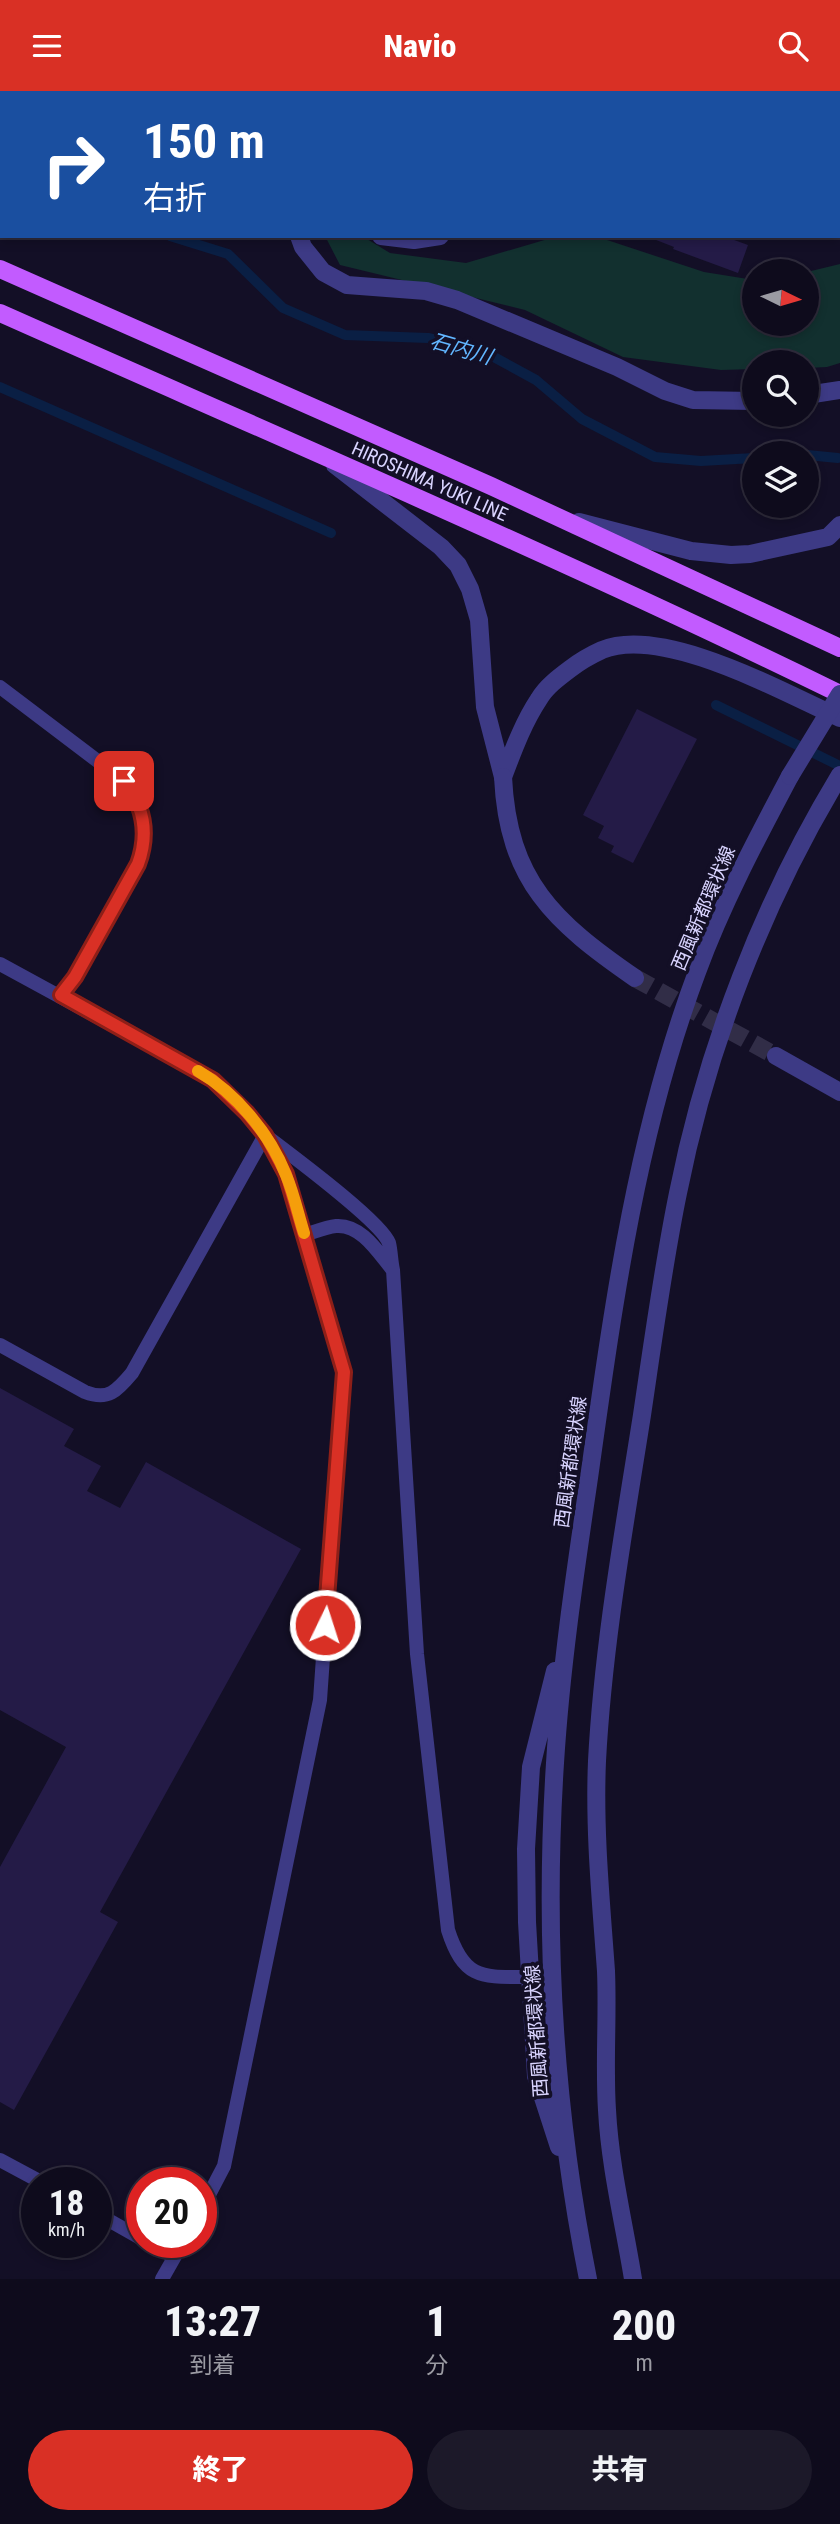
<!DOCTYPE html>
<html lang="ja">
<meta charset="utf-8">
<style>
:root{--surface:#0e0b1c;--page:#1c1929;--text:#f1f3f6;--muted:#9b9ba3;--line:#2e2b3b;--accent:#d93025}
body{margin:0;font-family:"Roboto Condensed","Noto Sans JP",sans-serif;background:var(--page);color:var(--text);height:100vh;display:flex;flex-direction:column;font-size:26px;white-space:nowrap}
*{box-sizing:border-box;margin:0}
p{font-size:23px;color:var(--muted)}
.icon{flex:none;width:38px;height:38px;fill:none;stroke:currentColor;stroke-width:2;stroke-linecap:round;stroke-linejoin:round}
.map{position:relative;height:2188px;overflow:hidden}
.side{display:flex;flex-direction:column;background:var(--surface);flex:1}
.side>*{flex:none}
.guide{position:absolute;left:0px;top:0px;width:840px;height:147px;box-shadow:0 4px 10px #0003,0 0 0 2px var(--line);background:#1a4fa0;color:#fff;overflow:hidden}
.needle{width:46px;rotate:95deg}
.fabs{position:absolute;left:742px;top:168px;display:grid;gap:14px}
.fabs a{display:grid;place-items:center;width:77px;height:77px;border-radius:50%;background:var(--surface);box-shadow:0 4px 10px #0003,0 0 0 2px var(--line);font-size:35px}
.speed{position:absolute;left:21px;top:2076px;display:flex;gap:14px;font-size:35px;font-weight:700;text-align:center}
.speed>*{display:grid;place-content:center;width:91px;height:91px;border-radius:50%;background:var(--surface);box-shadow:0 4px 10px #0003,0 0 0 2px var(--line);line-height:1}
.speed small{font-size:18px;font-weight:400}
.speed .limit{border:10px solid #d22;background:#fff;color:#111}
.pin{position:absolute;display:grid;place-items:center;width:60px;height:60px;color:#fff;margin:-30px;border-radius:14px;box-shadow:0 4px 10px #0006}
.me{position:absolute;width:77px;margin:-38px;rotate:4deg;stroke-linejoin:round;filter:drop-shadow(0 0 5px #0008)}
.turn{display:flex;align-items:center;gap:24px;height:147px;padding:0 28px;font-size:32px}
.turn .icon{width:91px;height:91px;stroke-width:2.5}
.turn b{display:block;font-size:49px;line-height:60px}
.eta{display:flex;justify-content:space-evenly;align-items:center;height:119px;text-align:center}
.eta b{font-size:42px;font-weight:800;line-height:49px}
.action{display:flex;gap:14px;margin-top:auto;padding:14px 28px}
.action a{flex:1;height:80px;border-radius:42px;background:var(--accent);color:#fff;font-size:28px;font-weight:800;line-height:80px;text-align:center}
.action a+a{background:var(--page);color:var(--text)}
header{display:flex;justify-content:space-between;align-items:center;height:91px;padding:0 28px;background:var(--accent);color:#fff;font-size:32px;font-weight:800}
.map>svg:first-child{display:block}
.green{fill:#12302f}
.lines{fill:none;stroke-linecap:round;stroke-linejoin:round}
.stream{stroke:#0a1f44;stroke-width:10}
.building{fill:#241b47}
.tertiary-tunnel{stroke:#312d47;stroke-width:18;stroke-dasharray:18 9;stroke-linecap:butt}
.service{stroke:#3d3a85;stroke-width:14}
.minor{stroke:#3d3a85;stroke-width:18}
.tertiary{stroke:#3d3a85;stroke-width:18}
.primary{stroke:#c25bff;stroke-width:18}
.tertiary-bridge{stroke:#3d3a85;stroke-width:18}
.route-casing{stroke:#8d1f18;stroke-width:18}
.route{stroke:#d93025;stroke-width:12}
.slow{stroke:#f59e0b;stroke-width:12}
.labels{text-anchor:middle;stroke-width:7;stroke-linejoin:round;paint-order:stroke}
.street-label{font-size:19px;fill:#d9d4ff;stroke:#130f26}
.water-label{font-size:21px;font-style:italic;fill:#62b6ff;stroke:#130f26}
</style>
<header><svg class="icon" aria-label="menu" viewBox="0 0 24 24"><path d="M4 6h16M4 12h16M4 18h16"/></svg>Navio<svg class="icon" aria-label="search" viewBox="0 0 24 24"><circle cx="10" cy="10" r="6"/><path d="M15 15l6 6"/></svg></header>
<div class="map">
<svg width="840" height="2188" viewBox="0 0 840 2188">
<rect width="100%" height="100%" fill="#130f26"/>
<path class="green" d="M325,145H362L390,162L466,172L558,145H595L704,181L754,189V233H807V181L840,173V272L827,276L807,277V271H754V278L721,279L623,266L525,219L340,174Z"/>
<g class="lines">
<path class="stream" d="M49,0V2
M170,145L228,163L283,217L345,244L428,247L481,259L536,289L582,328L655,366L701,370L754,367
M0,296L331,442
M807,364L838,367
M716,614L840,675"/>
</g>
<path class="building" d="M646,145H723L748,154L738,182L673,158L674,156Z
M637,618L697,648L633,772L611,761L614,755L598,747L604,735L583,724Z
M0,1297L74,1338L64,1355L101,1375L87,1400L120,1417L146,1371L301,1458L100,1821L118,1831L14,2019L0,2011V1776L66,1656L0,1619Z"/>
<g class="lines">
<path class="tertiary-tunnel" d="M635,887L776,965"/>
<path class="service" d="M0,596L124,690C165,742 133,782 106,831C92,856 79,882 61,904
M0,873L213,989L247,1022L265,1044L286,1083L343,1281L320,1609L224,2075L201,2119
M304,1144C314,1141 326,1136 336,1135C361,1133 378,1161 392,1178
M0,1254L85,1301C108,1310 117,1300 132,1282L265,1044C287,1061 381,1130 389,1152C391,1160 391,1170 393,1179L417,1563L448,1839C464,1889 482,1886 529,1886
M0,2069L41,2091
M96,2122L142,2148
M147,2151L174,2166
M162,2188L183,2151"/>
<path class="minor" d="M240,0L241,2
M272,0L274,2
M299,145L303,156L323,181L347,194L426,200L457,209L617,276L665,300L693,309L754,310
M381,145L414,149L440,145
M807,304L840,299
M335,374L441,456L458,474L470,498L479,529L485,616L503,686
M579,431L691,460L731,464L750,463L828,446L840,434
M503,686C513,660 523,632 539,608C546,596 558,587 570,578C579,571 591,564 602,559C663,534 782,601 840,627"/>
<path class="tertiary" d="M503,686C508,790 554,831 635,887
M776,965L840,1001
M555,1580L531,1676L526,1758L527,1831L536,1985L559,2056
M588,2188C554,2019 544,1844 555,1672C561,1576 575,1482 589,1387C613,1216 636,1044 697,881C722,813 756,749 790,685
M633,2188C624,2132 610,2076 607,2019C604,1973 608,1926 606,1880C601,1810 594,1740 597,1670C603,1555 624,1438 642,1324C653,1250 663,1175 678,1102C707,956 763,811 840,684"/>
<path class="primary" d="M0,178L491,395L840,557
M0,222C281,347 564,468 840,603"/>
<path class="tertiary-bridge" d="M790,685L840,603"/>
</g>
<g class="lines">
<defs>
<path id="route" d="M124,690C144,715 149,743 138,773L75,886L61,904L213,989L247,1022L265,1044L286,1083L344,1281L325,1534"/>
</defs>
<use href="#route" class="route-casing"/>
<use href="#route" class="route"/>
<path class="slow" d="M198,980C236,1002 270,1043 286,1084C294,1103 298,1123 304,1142"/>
</g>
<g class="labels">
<g class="street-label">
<text transform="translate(430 390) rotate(24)" y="7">HIROSHIMA YUKI LINE</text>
<text transform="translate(703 817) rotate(-67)" y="7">西風新都環状線</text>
<text transform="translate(570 1371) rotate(-82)" y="7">西風新都環状線</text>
<text transform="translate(536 1940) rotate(-94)" y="7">西風新都環状線</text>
</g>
<g class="water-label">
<text transform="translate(461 258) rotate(16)" y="7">石内川</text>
</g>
</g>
</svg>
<div class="fabs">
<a><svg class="needle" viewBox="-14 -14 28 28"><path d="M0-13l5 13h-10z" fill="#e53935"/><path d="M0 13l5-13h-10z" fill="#9b9ba3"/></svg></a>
<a><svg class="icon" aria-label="search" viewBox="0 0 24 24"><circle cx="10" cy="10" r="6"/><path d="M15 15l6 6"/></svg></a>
<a><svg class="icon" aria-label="layers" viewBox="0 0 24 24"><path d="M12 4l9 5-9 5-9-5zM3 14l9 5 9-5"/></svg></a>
</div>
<div class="speed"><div>18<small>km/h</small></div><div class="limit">20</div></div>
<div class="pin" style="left:124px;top:690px;background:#d93025"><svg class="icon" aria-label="arrive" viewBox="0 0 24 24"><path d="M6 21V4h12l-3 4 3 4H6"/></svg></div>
<svg class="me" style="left:325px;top:1534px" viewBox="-20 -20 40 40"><circle r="17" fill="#d93025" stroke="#fff" stroke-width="3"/><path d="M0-11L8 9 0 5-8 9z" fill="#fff"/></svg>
<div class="guide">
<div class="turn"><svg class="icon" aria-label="right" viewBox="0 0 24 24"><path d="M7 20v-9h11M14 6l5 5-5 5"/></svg><div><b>150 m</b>右折</div></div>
</div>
</div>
<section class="side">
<div class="eta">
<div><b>13:27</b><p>到着</p></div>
<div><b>1</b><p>分</p></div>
<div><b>200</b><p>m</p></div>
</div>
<div class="action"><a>終了</a><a>共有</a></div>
</section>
